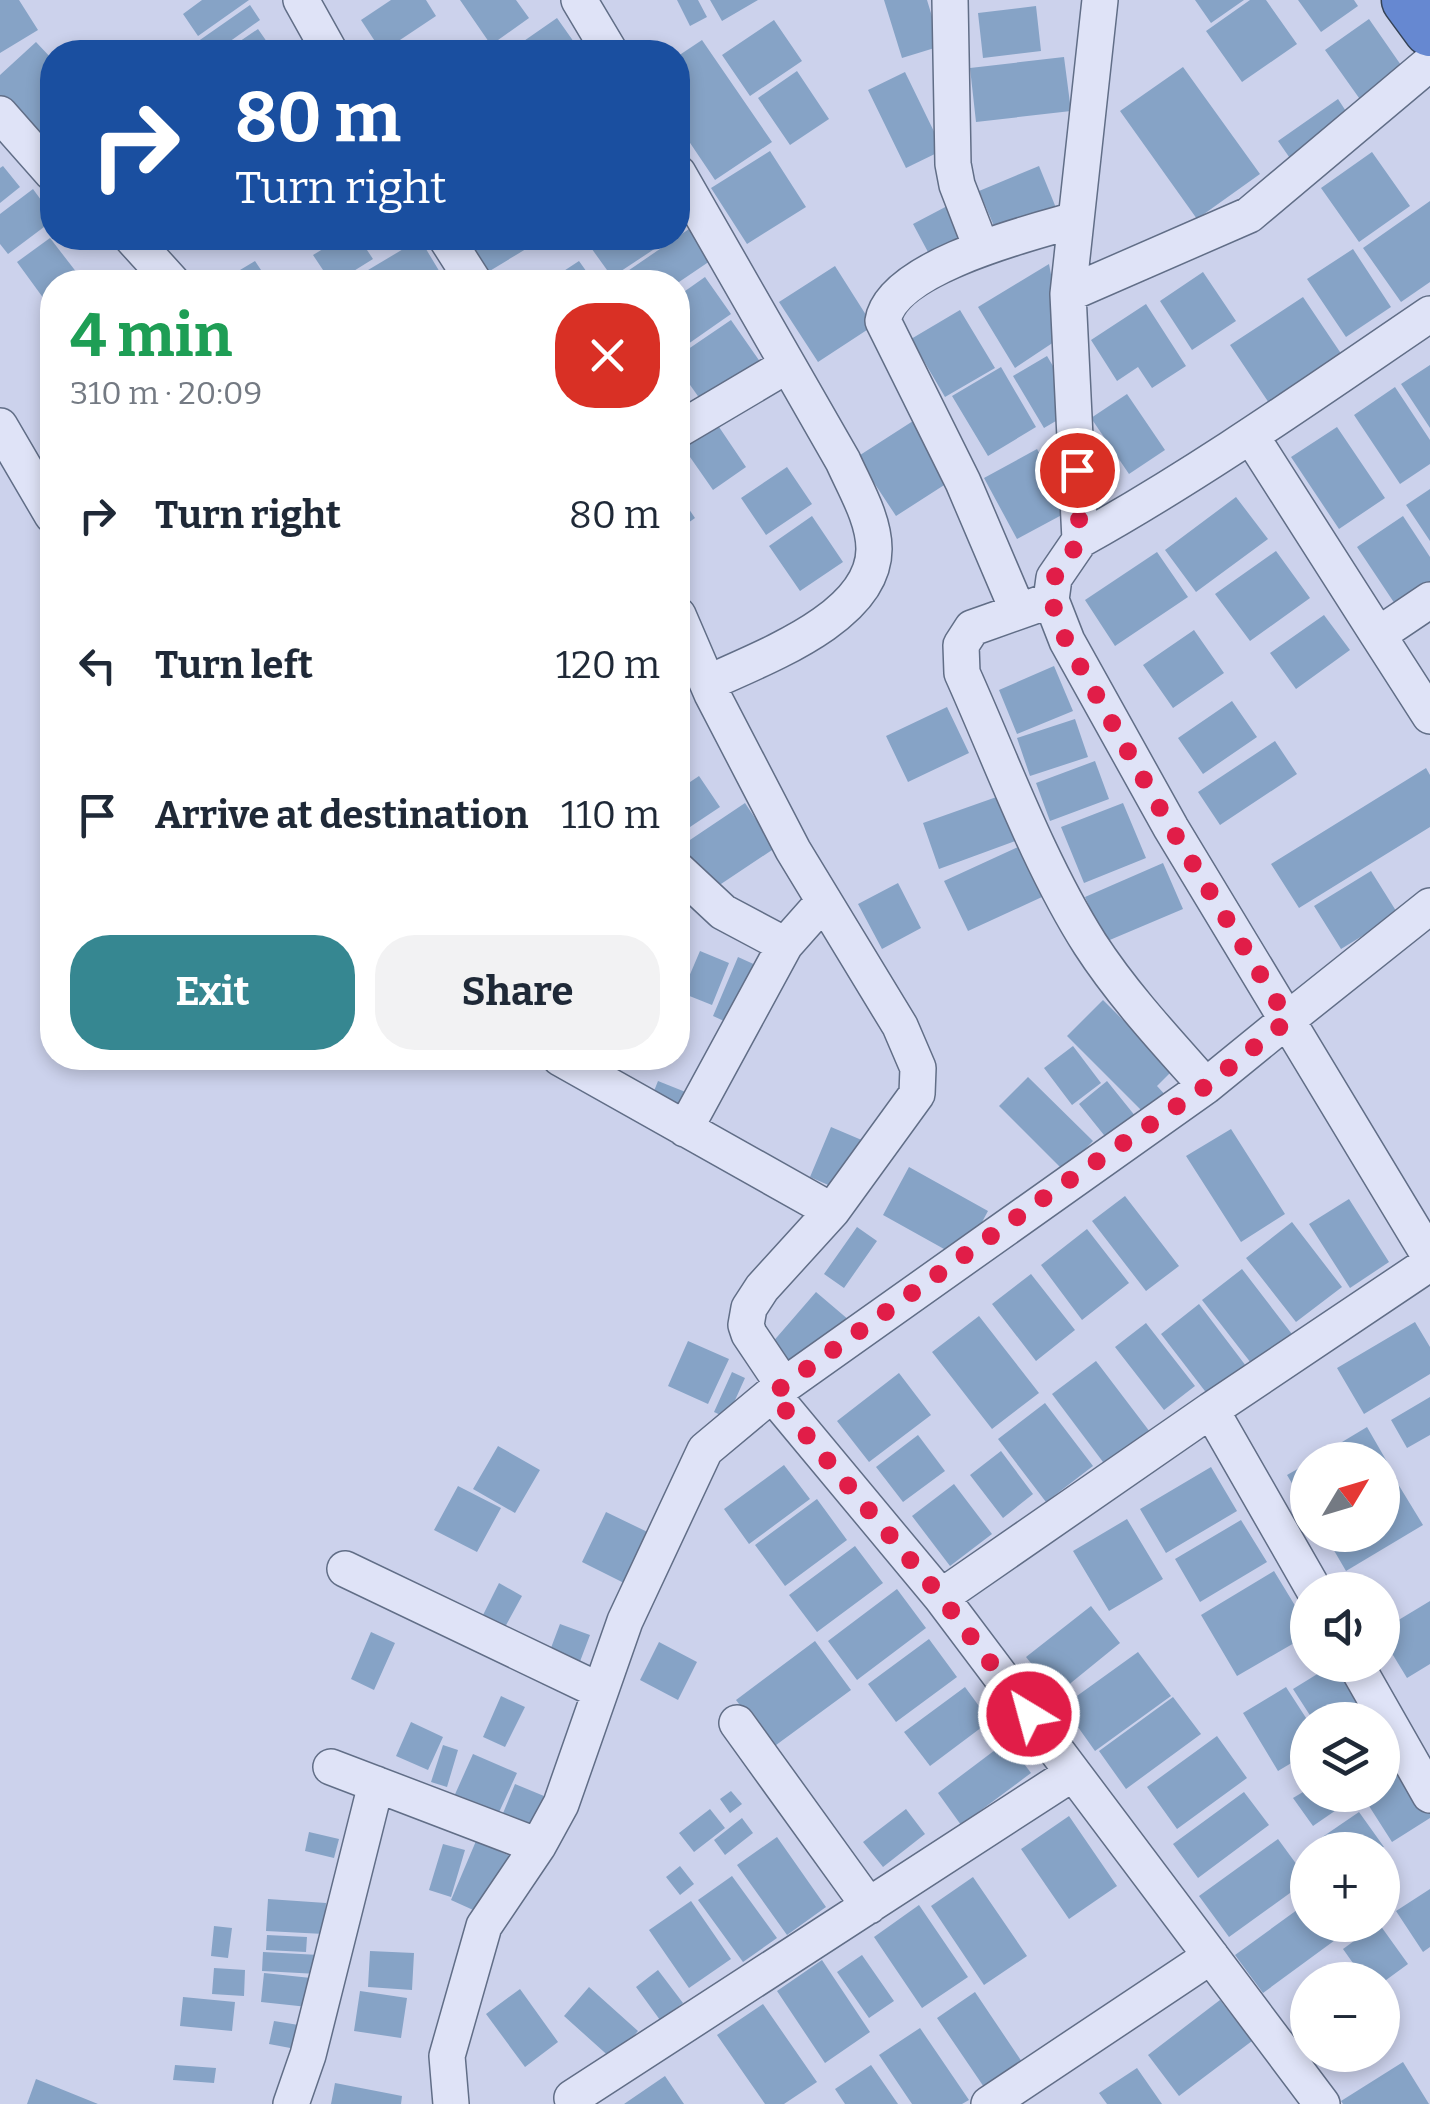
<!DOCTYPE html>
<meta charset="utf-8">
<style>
:root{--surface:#fff;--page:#f2f2f3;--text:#1f2937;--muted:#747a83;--accent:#368791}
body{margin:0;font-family:Bitter,serif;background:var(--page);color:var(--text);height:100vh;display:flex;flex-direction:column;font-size:38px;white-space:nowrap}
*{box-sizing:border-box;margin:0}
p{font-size:32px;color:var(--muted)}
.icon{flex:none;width:55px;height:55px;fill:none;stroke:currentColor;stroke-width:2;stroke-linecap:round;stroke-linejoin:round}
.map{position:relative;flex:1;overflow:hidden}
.side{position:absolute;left:40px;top:270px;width:650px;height:800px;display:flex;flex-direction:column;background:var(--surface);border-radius:40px;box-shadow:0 5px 15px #0003}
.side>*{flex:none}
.banner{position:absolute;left:40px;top:40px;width:650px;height:210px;border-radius:40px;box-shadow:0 5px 15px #0003;background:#1a4fa0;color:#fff;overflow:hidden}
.needle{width:65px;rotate:52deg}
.buttons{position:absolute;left:1290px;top:1442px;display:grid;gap:20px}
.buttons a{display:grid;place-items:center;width:110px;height:110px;border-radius:50%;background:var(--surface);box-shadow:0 5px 15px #0003;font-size:50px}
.pin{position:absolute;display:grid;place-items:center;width:85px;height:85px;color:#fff;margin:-42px;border:5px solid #fff;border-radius:50%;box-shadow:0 2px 10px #0007}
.me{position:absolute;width:110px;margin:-55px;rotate:323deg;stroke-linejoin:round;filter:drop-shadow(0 0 8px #0008)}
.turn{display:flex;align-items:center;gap:35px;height:210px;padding:0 30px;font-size:45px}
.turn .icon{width:130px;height:130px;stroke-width:2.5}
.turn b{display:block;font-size:70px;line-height:85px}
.round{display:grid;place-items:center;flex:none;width:105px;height:105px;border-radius:40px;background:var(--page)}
.head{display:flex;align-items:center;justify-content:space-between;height:170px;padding:0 30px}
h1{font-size:60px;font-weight:700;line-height:75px;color:#1e9e55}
.cta{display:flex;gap:20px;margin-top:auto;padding:20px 30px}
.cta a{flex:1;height:115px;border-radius:40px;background:var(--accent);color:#fff;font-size:40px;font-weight:700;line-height:115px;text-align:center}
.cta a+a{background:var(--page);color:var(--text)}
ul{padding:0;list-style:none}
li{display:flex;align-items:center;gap:30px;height:150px;padding:0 30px}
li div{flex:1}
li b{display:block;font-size:38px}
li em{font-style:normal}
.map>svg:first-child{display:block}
.building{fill:#86a3c6}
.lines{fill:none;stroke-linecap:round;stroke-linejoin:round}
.minor-casing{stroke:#616e87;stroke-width:38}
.highway-casing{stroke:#344256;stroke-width:55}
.minor{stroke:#dfe3f7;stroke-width:35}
.highway{stroke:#6688d1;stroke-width:52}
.route{stroke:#e11d48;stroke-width:18;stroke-dasharray:0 32.4}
</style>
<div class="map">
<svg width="1430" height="2104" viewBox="0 0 1430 2104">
<rect width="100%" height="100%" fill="#ccd2ec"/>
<path class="building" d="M0,0H19L38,30L0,53Z
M202,0H249L198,36L183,14Z
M391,0H426L436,16L382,52L361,20Z
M460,0H516L529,18L491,45Z
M677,0H698L707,17L690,26Z
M710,0H758L722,21Z
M884,0H927L941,46L902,58Z
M1195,0H1244L1211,23Z
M1250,0H1266L1297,44L1242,82L1206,31Z
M1298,0H1354L1358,6L1321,32Z
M250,5L260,20L215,52H205L197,42Z
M1036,6L1041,51L983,58L978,13Z
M557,18L581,52H508Z
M1369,19L1412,81L1369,112L1325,50Z
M774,20L802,61L750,96L722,55Z
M258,29L274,52H224Z
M702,40L772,142L715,180L678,125V56Z
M36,42L52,59V128L34,144L0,107V75Z
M1064,57L1071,111L976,122L970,68Z
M1183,67L1260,174L1197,219L1120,111Z
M797,71L829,119L790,145L758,98Z
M905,72L943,150L906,168L868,90Z
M1338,99L1353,122L1294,164L1278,141Z
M770,151L806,207L747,244L711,188Z
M1372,152L1410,206L1359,242L1321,188Z
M3,166L20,187L0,203V168Z
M1039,166L1065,230L1006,254L979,191Z
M33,189L52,215V221L8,254L0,244V214Z
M1430,201V282L1401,302L1363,248Z
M951,204L981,260L943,280L913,224Z
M689,229L710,261L679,282H623L619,277Z
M50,238L84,282H52V310L17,262Z
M341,238H359L373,259L336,282H331L313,255Z
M466,238H544L488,272Z
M584,238H671L612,277Z
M420,239L444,279L438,282H348Z
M1353,249L1391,307L1346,337L1307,279Z
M255,261L269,282H220Z
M579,261L594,282H547Z
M1049,264L1063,336L1015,368L978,307Z
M835,266L873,326L818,362L779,302Z
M1203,272L1236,321L1192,350L1160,301Z
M705,277L731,314L678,351V296Z
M1303,297L1342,355L1269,403L1230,345Z
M1146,304L1186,366L1152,388L1138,367L1117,381L1091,340Z
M960,310L995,368L945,397L911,339Z
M731,320L763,366L705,406L678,368V356Z
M1047,356L1078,408L1044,428L1013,376Z
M1430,365V428L1401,384Z
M1001,367L1036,427L988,456L952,396Z
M1395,387L1430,440V464L1400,484L1354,415Z
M1127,394L1165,450L1129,474L1091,418Z
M913,421L952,480L896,516L857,457Z
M717,424L746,467L713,490L683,447Z
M1337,427L1385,498L1339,529L1291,457Z
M1037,449L1071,510L1017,539L984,478Z
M787,467L812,504L766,535L741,498Z
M1430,489V541L1406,505Z
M678,493L695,518L678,530Z
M1236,497L1268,539L1196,592L1165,550Z
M812,516L843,562L800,591L769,546Z
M1403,516L1430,557V602L1405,619L1357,547Z
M1276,551L1310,598L1250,641L1215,594Z
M1157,552L1188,597L1115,646L1085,600Z
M1324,615L1350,650L1296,689L1270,653Z
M1194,630L1224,673L1173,708L1143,665Z
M1054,666L1073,711L1017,734L999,690Z
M1232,701L1257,737L1203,774L1178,738Z
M947,707L969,753L908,782L886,736Z
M1075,719L1088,757L1030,776L1017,738Z
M1275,741L1297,774L1220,825L1198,792Z
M1095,761L1109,799L1050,821L1036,783Z
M1426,768L1430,775V827L1299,908L1271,864Z
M699,776L720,807L678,835V790Z
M1005,794L1021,839L939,869L923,823Z
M745,803L775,848L706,894L678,848Z
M1123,803L1146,858L1084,883L1061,827Z
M1018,847L1042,897L968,931L944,881Z
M1163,863L1183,909L1105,942L1085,897Z
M1371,871L1398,914L1341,949L1314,906Z
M898,883L921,928L882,949L858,904Z
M700,951L729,963L712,1005L682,993Z
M738,957L769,971L744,1030L713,1016Z
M1103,1000L1173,1070L1157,1086L1169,1099L1149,1118L1067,1036Z
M1073,1046L1101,1083L1072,1105L1044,1068Z
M1028,1077L1093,1141L1064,1171L999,1106Z
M658,1081L708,1101L699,1121L650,1101Z
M1107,1081L1140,1122L1112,1145L1079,1104Z
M831,1127L864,1141L842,1191L810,1177Z
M1231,1129L1285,1214L1241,1242L1186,1156Z
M909,1167L988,1211L962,1259L883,1215Z
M1125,1196L1179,1266L1146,1291L1092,1221Z
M1349,1199L1389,1262L1350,1288L1309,1224Z
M1292,1222L1342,1287L1296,1322L1246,1258Z
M857,1227L877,1241L844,1288L824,1274Z
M1087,1229L1129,1283L1082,1320L1041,1265Z
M1242,1269L1298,1342L1258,1372L1202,1300Z
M1031,1274L1075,1330L1036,1361L992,1304Z
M816,1292L856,1326L811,1379L771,1344Z
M1199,1304L1246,1366L1208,1395L1161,1334Z
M979,1316L1039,1393L992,1429L932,1352Z
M1415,1322L1430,1347V1374L1364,1414L1337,1368Z
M1146,1323L1195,1386L1164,1410L1115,1347Z
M688,1341L729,1359L708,1404L668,1386Z
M1096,1361L1150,1432L1106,1466L1052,1394Z
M732,1372L745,1378L727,1418L714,1412Z
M899,1373L931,1415L869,1462L837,1421Z
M1430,1397V1435L1407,1448L1391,1420Z
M1045,1403L1093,1466L1046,1502L998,1439Z
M1367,1427L1397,1479L1382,1487V1460H1312Z
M918,1435L945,1471L903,1502L876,1467Z
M498,1446L540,1470L515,1513L473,1489Z
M1001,1451L1033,1494L1003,1518L970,1475Z
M1308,1463V1510L1287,1475Z
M784,1465L810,1499L749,1544L724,1509Z
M1211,1467L1237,1511L1166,1553L1140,1509Z
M954,1484L992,1534L950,1566L912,1516Z
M1398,1484L1423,1525L1346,1571L1325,1535H1382V1493Z
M458,1486L501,1508L477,1552L434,1530Z
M817,1499L847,1540L785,1586L755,1545Z
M606,1512L662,1539L638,1590L582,1562Z
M1127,1519L1163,1579L1109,1611L1073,1551Z
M1241,1520L1267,1562L1200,1602L1175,1559Z
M855,1546L883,1583L817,1632L789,1595Z
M1274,1571L1308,1627V1635L1237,1676L1201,1615Z
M499,1583L522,1596L505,1627L483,1615Z
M897,1589L926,1628L857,1680L828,1641Z
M1430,1601V1664L1407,1678L1382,1637V1630Z
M1091,1606L1120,1643L1056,1695L1026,1657Z
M560,1624L590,1635L573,1680L543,1669Z
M371,1632L395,1643L374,1690L351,1679Z
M929,1639L957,1677L896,1722L868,1684Z
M815,1641L851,1690L772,1748L736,1700Z
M659,1642L697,1662L678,1700L640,1680Z
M1138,1652L1171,1696L1095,1751L1063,1706Z
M1332,1665H1345L1379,1720H1313L1293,1689Z
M965,1687L990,1721L930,1766L904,1732Z
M1286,1687L1308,1721V1753L1278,1771L1243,1713Z
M501,1696L525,1707L505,1747L483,1737Z
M1173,1697L1201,1734L1126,1789L1099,1751Z
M411,1722L443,1737L428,1770L396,1756Z
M1217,1736L1247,1778L1177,1829L1147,1787Z
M1007,1741L1031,1773L961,1825L938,1793Z
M443,1745L458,1750L447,1787L431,1782Z
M1394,1748L1430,1803V1818L1392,1842L1362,1795H1382V1755Z
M473,1754L517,1773L495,1821L452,1801Z
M515,1784L544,1796L528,1836L499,1823Z
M1308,1789V1795H1358L1313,1826L1293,1798Z
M731,1791L742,1804L730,1813L720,1799Z
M1244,1792L1269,1825L1198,1878L1173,1844Z
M710,1809L725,1828L694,1852L679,1833Z
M906,1809L925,1834L883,1867L863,1842Z
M1359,1812L1384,1847L1320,1850L1315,1842Z
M1069,1816L1117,1886L1069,1919L1021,1849Z
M742,1818L753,1833L725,1855L714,1840Z
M309,1832L339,1839L334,1858L305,1851Z
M777,1837L826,1907L787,1935L737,1865Z
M1278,1839L1308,1880L1229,1937L1199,1896Z
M476,1841L517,1859L491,1918L451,1900Z
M443,1844L465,1850L451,1897L429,1890Z
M680,1866L694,1884L680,1895L666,1877Z
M732,1876L777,1938L743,1962L698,1900Z
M973,1877L1027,1956L984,1985L931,1906Z
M1430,1889V1947L1423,1952L1396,1911Z
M268,1899L326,1903L324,1934L266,1931Z
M691,1901L731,1959L689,1988L649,1930Z
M1308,1902V1925H1335L1342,1935L1263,1993L1235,1955Z
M919,1905L968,1977L922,2008L874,1937Z
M1376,1925H1380L1408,1964L1382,1983V1980H1365L1343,1949Z
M214,1926L232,1928L228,1958L211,1956Z
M267,1935L307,1937L306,1952L266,1950Z
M370,1951L414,1953L412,1990L368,1987Z
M263,1952L319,1955L318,1974L262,1971Z
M862,1955L894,2001L869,2018L837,1972Z
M822,1960L870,2032L825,2063L777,1991Z
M214,1968L245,1970L244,1996L212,1994Z
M658,1970L683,2003L660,2020L636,1987Z
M264,1973L311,1978L308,2007L261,2002Z
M589,1987L638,2031L613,2060L564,2016Z
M520,1989L558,2042L525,2067L486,2014Z
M360,1991L407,1998L401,2038L354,2031Z
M975,1992L1024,2065L986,2090L937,2018Z
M183,1997L235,2002L232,2031L180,2026Z
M1220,2000L1252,2041L1179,2096L1148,2055Z
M763,2004L817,2082L784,2104H765L717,2035Z
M274,2021L305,2026L301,2050L269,2044Z
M920,2028L969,2100L962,2104H912L879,2055Z
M1403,2062L1429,2104H1343L1341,2101Z
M175,2065L216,2068L214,2083L173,2080Z
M871,2065L898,2104H845L835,2089Z
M1137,2068L1162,2104H1107L1099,2093Z
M665,2076L684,2104H624Z
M36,2079L98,2104H27Z
M335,2083L402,2096L401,2104H331Z"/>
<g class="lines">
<defs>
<path id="minor" d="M301,0L330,52
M579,0L610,52
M950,0L953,164L957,185L981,247
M1100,0L1068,294L1249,215L1430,63
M0,114L52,173
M678,173L843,461C855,488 874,519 874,549C874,618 761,658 708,683
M132,238L172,282
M446,238L474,282
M1068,294L1080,540C1202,472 1315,392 1430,314
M0,426L52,515
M678,430L786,366
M1251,436L1378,635L1430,600
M1080,540L1054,578L1051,600L1067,641L1171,828L1287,1020L1430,906
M1051,600L972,628L961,645L962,673C1002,762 1038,862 1090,944C1123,995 1166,1041 1206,1086
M1018,611L963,482L883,321C891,267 1029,233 1075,220
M678,615L712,694L793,850L900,1026L918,1068L917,1094L832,1211L762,1288L749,1308L746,1325L749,1334L784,1386
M1378,635L1430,716
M678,870L723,912L785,945
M560,1058L832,1211
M685,1129L785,945L824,901
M772,1394L1206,1086L1287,1020L1430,1257
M1211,1410L941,1597L1322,2104
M345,1569L600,1691
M1314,1590L1211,1410L1430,1263
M1356,1665L1430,1795
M737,1723L869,1906
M331,1767L538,1846
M572,2098L1073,1773
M291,2104L308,2055L376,1784
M451,2104L447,2056L484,1926L538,1846L561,1804L625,1621L705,1450L772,1394L941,1597
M989,2104L1211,1956"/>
<path id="highway" d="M1408,0L1430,30"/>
</defs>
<use href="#minor" class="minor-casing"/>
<use href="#highway" class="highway-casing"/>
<use href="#minor" class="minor"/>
<use href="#highway" class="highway"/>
</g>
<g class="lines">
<path class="route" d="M1029,1714L941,1597L772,1394L1052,1192L1206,1086L1288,1020L1171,828L1066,641L1051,600L1054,578L1080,540L1077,470"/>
</g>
</svg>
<div class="buttons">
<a><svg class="needle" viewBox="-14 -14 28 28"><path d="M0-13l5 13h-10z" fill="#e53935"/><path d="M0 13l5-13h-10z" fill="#747a83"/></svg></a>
<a><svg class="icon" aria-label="sound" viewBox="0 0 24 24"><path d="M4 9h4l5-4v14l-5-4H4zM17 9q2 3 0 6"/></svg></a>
<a><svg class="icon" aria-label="layers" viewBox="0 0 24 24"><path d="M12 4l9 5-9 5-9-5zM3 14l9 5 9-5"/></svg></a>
<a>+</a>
<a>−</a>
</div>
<div class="pin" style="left:1077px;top:470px;background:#d93025"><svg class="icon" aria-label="arrive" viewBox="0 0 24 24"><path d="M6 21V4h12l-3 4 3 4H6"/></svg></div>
<svg class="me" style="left:1029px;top:1714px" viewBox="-20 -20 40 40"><circle r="17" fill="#e11d48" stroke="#fff" stroke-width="3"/><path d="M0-11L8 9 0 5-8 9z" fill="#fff"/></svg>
<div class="banner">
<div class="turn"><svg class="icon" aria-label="right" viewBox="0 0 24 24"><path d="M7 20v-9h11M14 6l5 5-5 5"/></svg><div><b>80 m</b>Turn right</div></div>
</div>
<section class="side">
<div class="head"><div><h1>4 min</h1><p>310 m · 20:09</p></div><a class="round" style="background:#d93025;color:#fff"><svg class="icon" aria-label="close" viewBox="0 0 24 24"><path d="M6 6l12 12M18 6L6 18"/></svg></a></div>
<ul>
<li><svg class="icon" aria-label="right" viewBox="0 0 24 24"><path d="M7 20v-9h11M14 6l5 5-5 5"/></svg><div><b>Turn right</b></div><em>80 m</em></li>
<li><svg class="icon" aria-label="left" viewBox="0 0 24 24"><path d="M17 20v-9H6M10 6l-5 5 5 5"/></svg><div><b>Turn left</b></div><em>120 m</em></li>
<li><svg class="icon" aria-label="arrive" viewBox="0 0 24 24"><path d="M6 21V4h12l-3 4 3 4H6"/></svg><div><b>Arrive at destination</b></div><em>110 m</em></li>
</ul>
<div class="cta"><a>Exit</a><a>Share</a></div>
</section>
</div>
